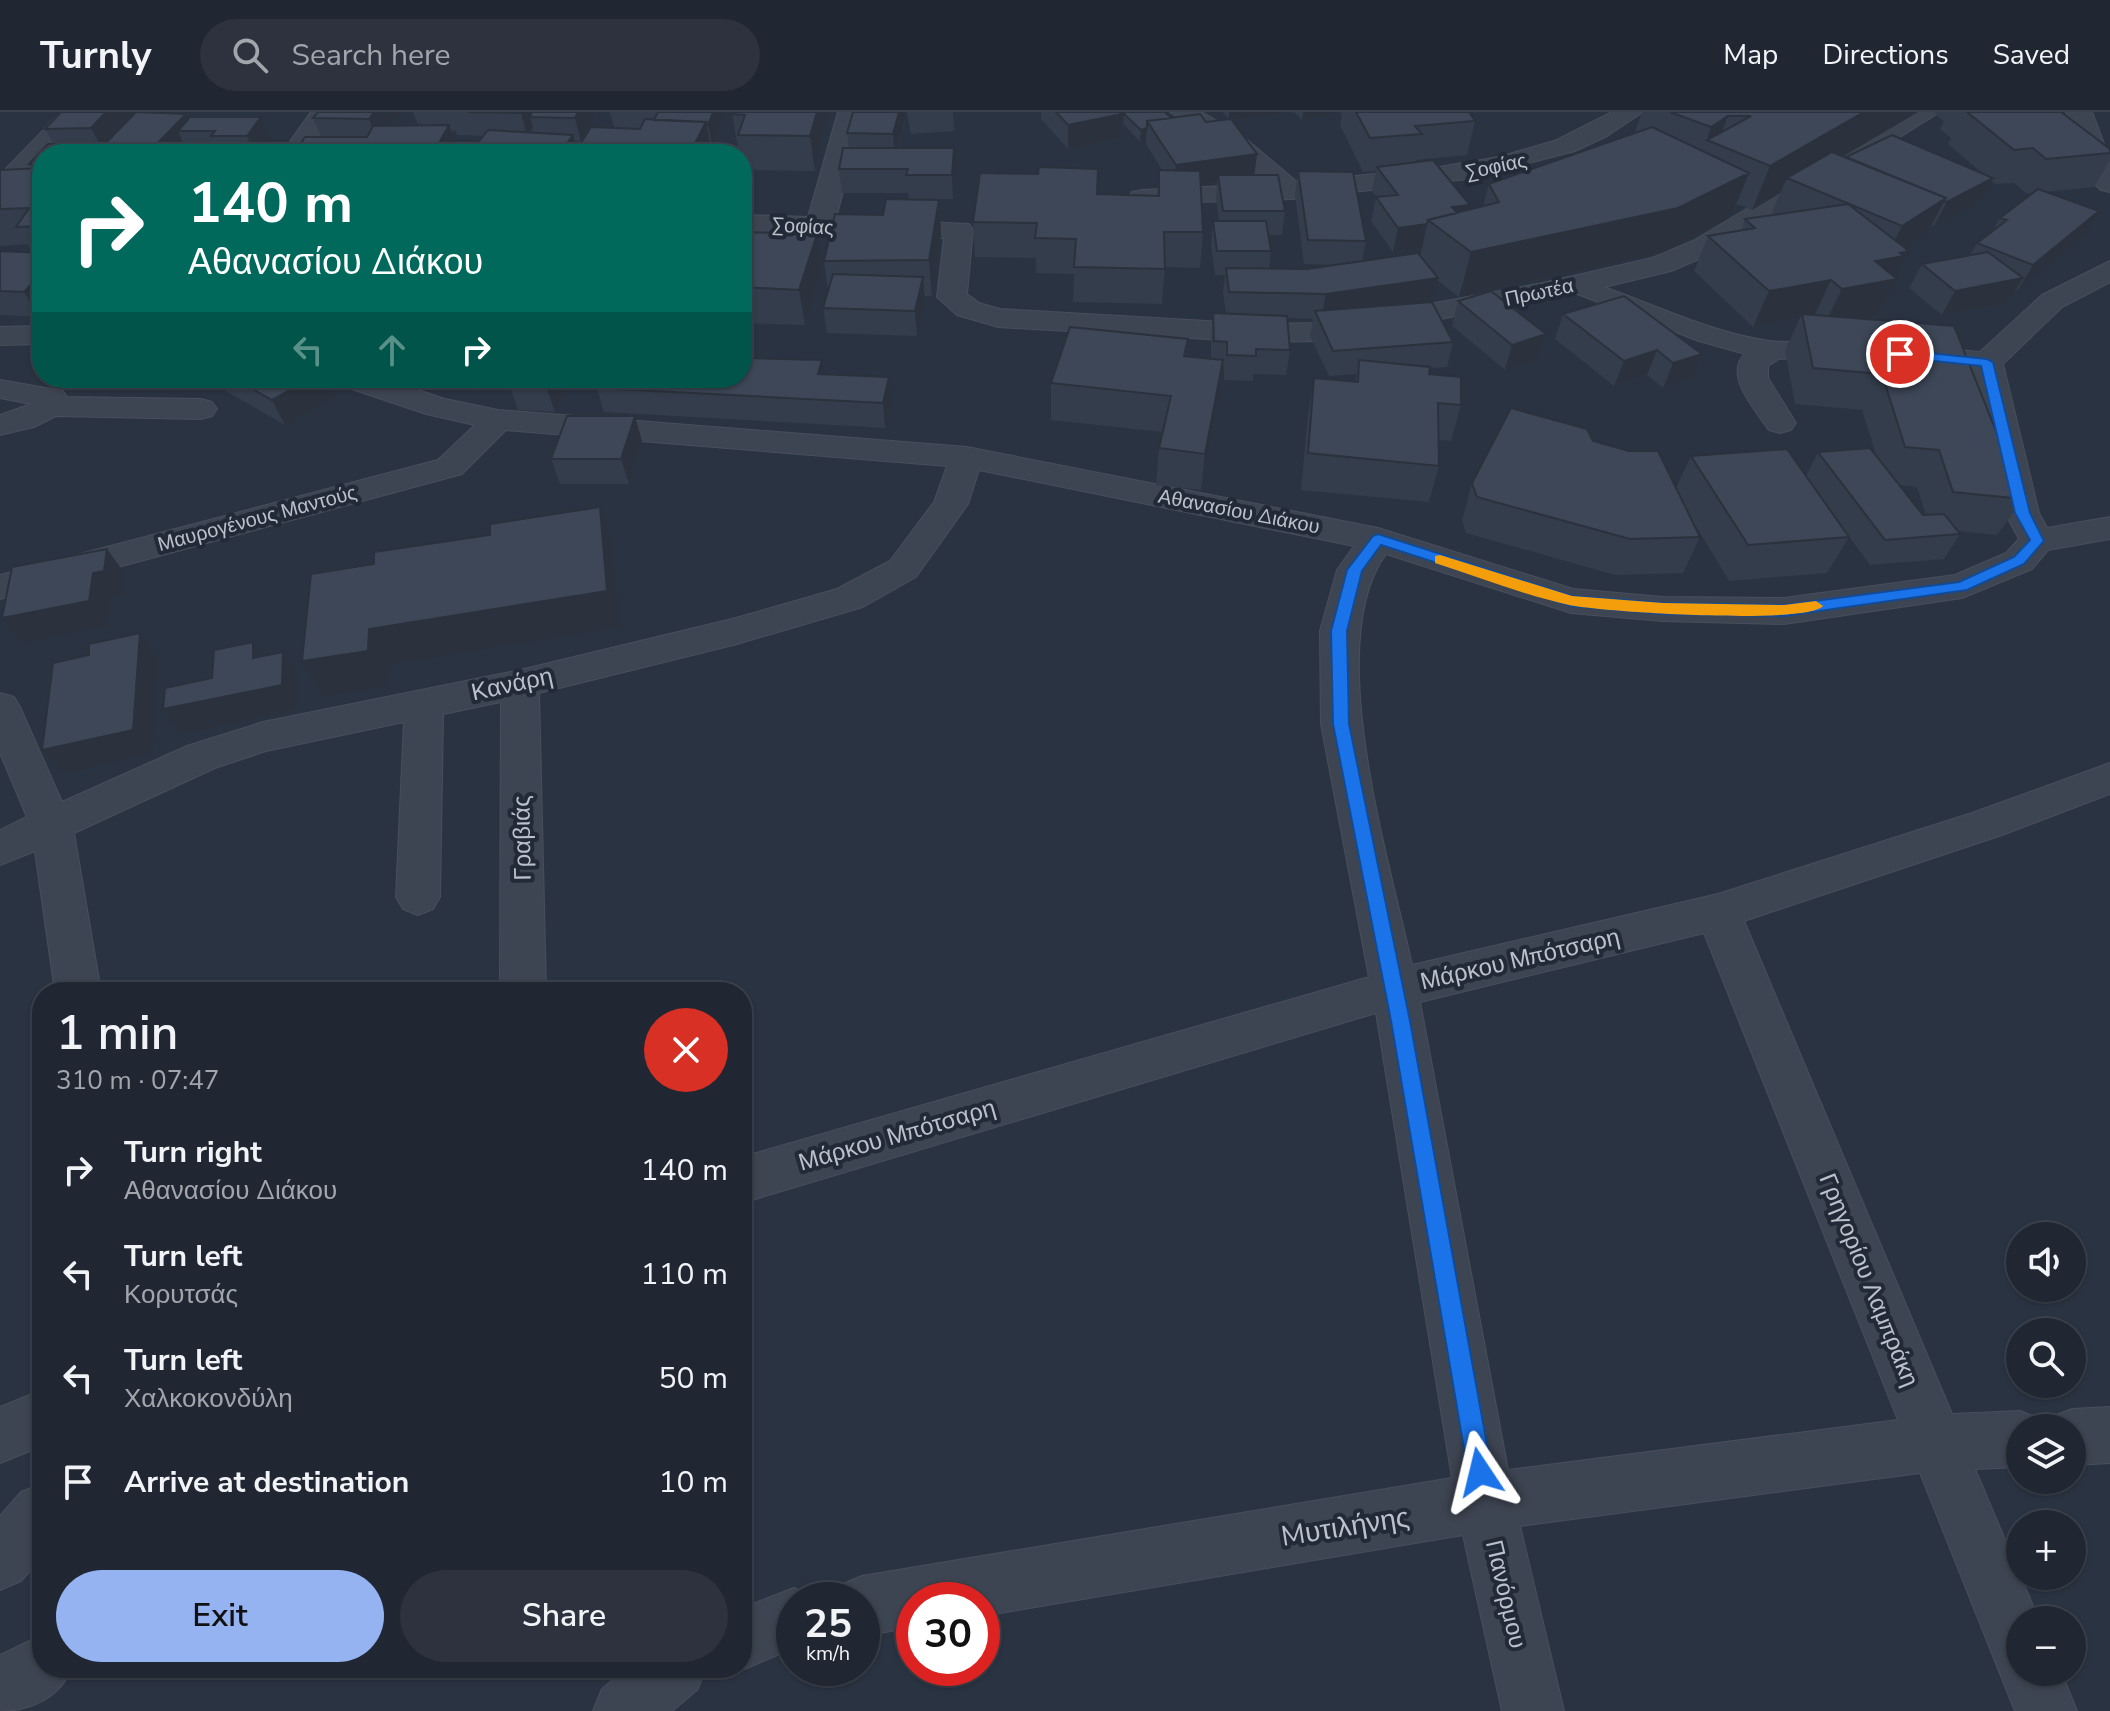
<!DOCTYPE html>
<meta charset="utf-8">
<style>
:root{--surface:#202632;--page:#2d323e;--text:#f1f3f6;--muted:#a2a5ac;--line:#3d434d;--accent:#95b2f1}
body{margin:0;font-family:"Nunito Sans",sans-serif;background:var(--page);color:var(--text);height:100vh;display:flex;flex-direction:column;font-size:30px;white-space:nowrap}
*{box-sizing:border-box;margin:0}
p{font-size:26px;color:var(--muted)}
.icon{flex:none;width:44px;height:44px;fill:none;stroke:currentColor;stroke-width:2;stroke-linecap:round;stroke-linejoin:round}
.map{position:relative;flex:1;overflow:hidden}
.sheet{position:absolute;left:32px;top:870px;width:720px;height:696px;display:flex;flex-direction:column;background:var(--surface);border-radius:32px;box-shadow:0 2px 6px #0004,0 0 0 2px var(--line)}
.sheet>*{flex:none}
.hud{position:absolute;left:32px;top:32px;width:720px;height:244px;border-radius:32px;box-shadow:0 2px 6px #0004,0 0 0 2px var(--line);background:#00695c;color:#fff;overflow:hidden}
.tools{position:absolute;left:2006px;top:1110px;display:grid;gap:16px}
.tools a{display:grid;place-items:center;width:80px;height:80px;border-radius:50%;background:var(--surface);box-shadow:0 2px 6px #0004,0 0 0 2px var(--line);font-size:40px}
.speed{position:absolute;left:776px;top:1470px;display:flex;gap:16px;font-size:40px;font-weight:700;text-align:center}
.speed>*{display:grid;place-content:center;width:104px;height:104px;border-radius:50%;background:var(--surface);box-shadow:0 2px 6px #0004,0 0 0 2px var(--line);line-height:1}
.speed small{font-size:20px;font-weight:400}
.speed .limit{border:12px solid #d22;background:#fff;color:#111}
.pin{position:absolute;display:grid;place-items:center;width:68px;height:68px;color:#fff;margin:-34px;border:4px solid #fff;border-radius:50%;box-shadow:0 2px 8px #0007}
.me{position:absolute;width:88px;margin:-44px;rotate:350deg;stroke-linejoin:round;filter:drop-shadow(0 0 6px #0008)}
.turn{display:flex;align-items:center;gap:28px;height:168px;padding:0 24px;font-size:36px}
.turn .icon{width:104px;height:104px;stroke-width:2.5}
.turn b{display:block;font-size:56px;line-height:68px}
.lanes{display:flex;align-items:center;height:76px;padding:0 24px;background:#0003;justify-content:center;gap:40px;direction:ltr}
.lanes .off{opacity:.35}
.round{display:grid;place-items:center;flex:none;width:84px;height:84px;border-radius:42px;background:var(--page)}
.head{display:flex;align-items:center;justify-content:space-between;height:136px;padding:0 24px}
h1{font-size:48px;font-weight:600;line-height:60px}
.action{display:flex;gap:16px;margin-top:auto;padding:16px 24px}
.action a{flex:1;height:92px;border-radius:48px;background:var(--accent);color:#111;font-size:32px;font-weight:600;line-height:92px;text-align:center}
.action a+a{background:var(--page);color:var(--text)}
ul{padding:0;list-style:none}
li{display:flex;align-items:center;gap:24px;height:104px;padding:0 24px}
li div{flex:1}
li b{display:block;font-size:30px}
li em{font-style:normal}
header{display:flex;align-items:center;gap:48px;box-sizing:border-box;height:112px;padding:0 40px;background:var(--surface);border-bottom:2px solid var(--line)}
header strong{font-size:38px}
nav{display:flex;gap:44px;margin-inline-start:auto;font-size:28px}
.search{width:560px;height:72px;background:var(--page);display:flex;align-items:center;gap:20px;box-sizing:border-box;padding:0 28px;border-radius:44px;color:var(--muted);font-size:30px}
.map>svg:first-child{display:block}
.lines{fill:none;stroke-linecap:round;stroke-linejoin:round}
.minor-casing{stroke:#484e5b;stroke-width:2}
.minor{fill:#3e4552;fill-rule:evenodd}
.wall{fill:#343d4b;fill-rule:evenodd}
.shaded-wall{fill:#2b323d}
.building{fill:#3d4757;stroke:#2b323d;stroke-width:2}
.route{fill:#1a73e8;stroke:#114b97;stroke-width:2}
.slow{fill:#f59e0b}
.labels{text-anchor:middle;stroke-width:8;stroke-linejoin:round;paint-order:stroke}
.far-street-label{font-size:20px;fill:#bbc1cb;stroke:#232a37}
.street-label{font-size:24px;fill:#bbc1cb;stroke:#232a37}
.near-street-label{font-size:28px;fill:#bbc1cb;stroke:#232a37}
</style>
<header>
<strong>Turnly</strong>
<div class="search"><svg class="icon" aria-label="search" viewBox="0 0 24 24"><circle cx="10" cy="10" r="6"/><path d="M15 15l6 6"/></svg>Search here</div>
<nav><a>Map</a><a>Directions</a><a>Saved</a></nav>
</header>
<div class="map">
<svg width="2110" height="1599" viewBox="0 0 2110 1599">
<rect width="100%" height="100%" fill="#2a3342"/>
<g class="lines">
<defs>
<path id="minor" d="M61,0H88L49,42H42V49L10,84L0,86V63Z
M311,0H337L307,42H281Z
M838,0H864L836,106L969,112L973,118L967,182L979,191L1000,197L1259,212L1327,211L1543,171L1652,146L1693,129L1909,0H1940L1713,141L1671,159L1604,175C1657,194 1713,221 1769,229C1798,233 1826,222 1856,229L1860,236L1856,243L1779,247L1768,254V266L1796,311L1791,318L1780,321L1769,318C1755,298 1723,262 1745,242L1699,229L1575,181L1327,229L1259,230L998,215L957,203L937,185L944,126L742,119V103L808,105Z
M1170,0H1201L1240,22L1297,70L1433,56L1499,45L1557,28L1612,0H1643L1607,24L1575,39L1467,67L1292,87L1132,92L1128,86L1132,80L1142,78L1267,72L1222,32Z
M2014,0H2042L2074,28L2066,0H2092L2110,48V80L2101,78Z
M2110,149V170L2062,195L2003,252L2039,401L2047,416L2110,405V427L2048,438L2032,457L1962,486L1784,512L1663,509L1571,501L1386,442C1321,530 1390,750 1412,853L1718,782L1972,701L2110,651V682L2002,723L1744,809L1952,1302L2020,1299L2040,1307L2044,1316H2020V1355L1975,1357L2039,1508H2020V1560H2061L2077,1599H2015L1920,1361L1520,1414L1564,1599H1502L1463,1423L982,1504V1488H914V1515L862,1524V1488H834L841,1473L862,1464L1452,1366L1376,901L742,1091V1045L1369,865L1321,612L1320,519L1337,458L1354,434L979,358L968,392L916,465L863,495L737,532L539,581L546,880H500L501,590L443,602L440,785L433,797L418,803L403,797L396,785L404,610L266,639L215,656L74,721L101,880H55L35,739L0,753V718L27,705L0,641V581L14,585L20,595L62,690L187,634L263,610L520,558L736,506L837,477L890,449L934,390L947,354L506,318L462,362L0,487V463L438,348L475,313L426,302L340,273L335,266H382L445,287L498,298L967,335L1378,416L1573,477L1663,485L1784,486L1955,463L2006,441L2019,427L2005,401L1973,258L1899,250L1895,243L1899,236L1910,234L1980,240L2042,183ZM1704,821L1898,1308L1508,1358L1420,890Z
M42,214V232L0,233V215Z
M0,268L63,279L67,285L201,287L212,290L217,297L212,304L201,307L56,304L34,315L0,323V303L31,292L0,286Z
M42,1278V1334L0,1351V1295Z
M2110,1295V1351L2072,1353V1316H2048L2052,1305L2072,1297Z
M42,1372V1445L21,1469L0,1478V1404L21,1380Z
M794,1476L817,1488H794V1536L742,1558L738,1556H742V1496Z
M42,1523V1556H72C60,1585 31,1599 0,1599V1543Z
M627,1556H706L697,1578L672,1599H593L602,1577Z"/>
</defs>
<use href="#minor" class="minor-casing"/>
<use href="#minor" class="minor"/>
</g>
<path class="wall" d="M318,0H400L390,14L418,13L413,0H597L581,30L575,29L577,37L614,16L610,0H727L715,32H718L720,42H469L484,24L457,23L456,19L451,20L457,37L454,42H294L321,25L313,6Z
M732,0H830L815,59L744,58L741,37L738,36L732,2Z
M853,0H953L954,19L911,22L907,2L898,36L956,60L953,87H909L908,81H842L839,57L849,36L847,21Z
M1041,0H1124L1206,10L1228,7L1223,0H1279V3L1232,8L1257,42L1254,63L1285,99L1282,123H1268L1271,139L1269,156L1307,157L1333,153L1304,152L1295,83L1298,59L1366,129L1362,149L1420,144L1422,136L1393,140L1371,109L1376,85H1377L1372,79L1376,59L1363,60L1340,13L1342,3L1340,0H1469L1475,9L1467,43L1416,48V50L1469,98L1483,94L1489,72L1635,20L1642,0H1918L1843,44L1983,62L1948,32L1951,26L1940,17L1944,9L1935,2L1936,0H2061L2110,37V48L2094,75L2045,80L2084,124L2018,178L2017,177L2008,191L1942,203L1909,176L1922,152L1970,143L1977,131L1993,118L2000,106L2033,81H2026L2014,71L1995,72L1991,69L1979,90L1934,114L1932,113L1927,121L1905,136L1895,166L1897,167L1878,203L1860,206L2023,387L1997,423L1958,419L1960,422L1944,447L1870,453L1830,399L1849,425L1827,461L1729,469L1694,411L1700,425L1683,461L1615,463L1466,421L1462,408L1472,371L1593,329L1676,376L1691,344L1806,364L1818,340L1876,343L1862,298L1795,292L1785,238L1800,206L1753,215L1694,159L1708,124L1741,119L1745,107L1776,103L1772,101L1780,81L1752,98L1737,92L1731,105L1662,141L1459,185L1437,168L1432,190L1453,230L1447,255L1430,256L1429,262L1461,293L1451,329L1439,328V354L1429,390L1301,378L1308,302L1314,266L1355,269L1357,262L1329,264L1310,224L1313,207L1287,206L1290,238L1286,263L1253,262V269L1224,268V254H1223L1219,284L1201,378L1156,373L1159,336L1162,320L1051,308V271L1188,227L1186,244L1211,246V226L1213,201L1226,202L1223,180L1225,163H1215L1211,133L1213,109H1219L1216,87L1217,71L1201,73L1203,120L1200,156L1165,155L1162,192L1073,190L1074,162L1036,161V146L975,145L973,110L1038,62L1098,57V82L1157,84L1159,58H1162L1146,32V28L1140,30L1123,11H1121V26L1068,37L1041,7ZM1899,373L1917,375L1926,403H1923Z
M1294,0H1337V2L1302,8Z
M186,2L188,7L261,5L272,29L262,42H95L96,40H89L90,42H42V202L39,205L0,203V139L32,141L27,132L0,134V58L31,56L29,52L54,32L45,17Z
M939,88L941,123L932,184H924L925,189L917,224L827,221L823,196L828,178L824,149L883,103Z
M742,120L817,122L822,158L805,213L742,211Z
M1624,184L1692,266L1663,276L1647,263L1614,274L1555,227L1563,202Z
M1458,189L1546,222L1538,247L1505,258L1452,214Z
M825,262L889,265L892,290L885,316L604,300L597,276Z
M203,266H326L335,285L285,313Z
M438,266H482L474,279Z
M507,266H572L555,300L518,298Z
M642,329L629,372H560L551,347Z"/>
<path class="shaded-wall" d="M106,0H138L104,40L91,16Z
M374,0H400L378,30L369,7Z
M521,0H543L530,5L533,16L527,24Z
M578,0H597L581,30L575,6Z
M713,0H727L713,36L708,13Z
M817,0H830L815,59L810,24Z
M899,0H907L895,45L893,22Z
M1110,0H1124L1123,11H1121V26L1068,37V13Z
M1229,0H1279V3L1229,8Z
M1303,0H1337V2L1302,8Z
M1864,0H1918L1798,71L1787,66L1780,81L1752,98L1770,54Z
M186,2L194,19H178L186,37L182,42H147Z
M1728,4L1717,32L1707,28L1711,15Z
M261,5L272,29L262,42H255L247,24Z
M706,10L712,42L718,32L720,42H697L695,31Z
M449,13L457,37L454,42H433Z
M1147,16L1146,28L1140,30L1141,18Z
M573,23L578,42H559Z
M85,32L90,42H76Z
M954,36L956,60L953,87L952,63Z
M1257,42L1254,66L1218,63L1217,71L1174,76L1176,53Z
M1749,61L1731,105L1662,141L1459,185L1471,140Z
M1993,66L1979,90L1934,114L1947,90Z
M1946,86L1927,121L1888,147L1900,141L1909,139L1894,168L1897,167L1878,203L1824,213L1842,177L1875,149L1885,147L1902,114Z
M939,88L941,123L932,184L929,148Z
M1470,93L1464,117L1452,95Z
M2099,99L2084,124L2018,178L2033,153Z
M1427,112L1422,136L1393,140L1398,116Z
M817,122L822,158L805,213L799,178Z
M42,161V202L39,205L24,180Z
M923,165L925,189L917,224L915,199Z
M1438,166L1432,191L1321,207L1326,182Z
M2023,166L2008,191L1942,203L1955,179Z
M1831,168L1814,204L1802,202L1800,206L1753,215L1769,179Z
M1546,222L1538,247L1505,258L1512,233Z
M1657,238L1647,263L1614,274L1624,249Z
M1702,242L1692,266L1663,276L1673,251Z
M822,248L826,272L818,262Z
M1223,248L1219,284L1201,378L1205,342Z
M889,265L892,290L885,316L883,291Z
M312,266H326L335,285L285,313L272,288Z
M470,266H482L474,279Z
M543,266H572L555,300Z
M635,304L642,329L629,372L621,347Z
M600,395L612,431L620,515L389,553L387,574L324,585L302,549L369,517Z
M107,437L125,462L122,483L111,485L107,514L23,531L2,506L93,461Z
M140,521L158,546L152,642L63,662L42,638Z
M253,530L269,554L253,546Z
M283,540L298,564V597L181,622L163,597Z"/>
<path class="building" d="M61,0H106L91,16L45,17Z
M136,0L186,2L147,42H95Z
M318,0H374L369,7L313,6Z
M468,0H521L520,1Z
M532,0H578L575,6L530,5Z
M658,0H713L708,13H707L706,10L654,8Z
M732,0H817L810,24L738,23L745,3L732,2Z
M853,0H899L893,22L847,21Z
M1056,0H1119L1122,2L1068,13Z
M1126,0H1165L1171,6L1147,9V16L1141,18L1123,1Z
M1356,0H1469L1475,9L1415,14L1422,22L1370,26Z
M1670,0H1864L1770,54L1707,28L1751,4H1728L1711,15Z
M1967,0H2061L2110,37V41L2046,47L2033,36L2014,38Z
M1200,2L1206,10L1231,7L1257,42L1176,53L1147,9Z
M190,5H261L247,24H211L215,19H178Z
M645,7L706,10L695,31L718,32L712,42H574L591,15L640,17Z
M449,13L433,42H294L305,25H367L373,14Z
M1652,15L1749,61L1678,96L1471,140L1428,108L1499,90L1489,72Z
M488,18L573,23L559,42H469Z
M1892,23L1993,66L1947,90L1944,89L1946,86L1846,45Z
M48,32H85L76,42H42V52H29Z
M843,36H954L952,63H906L908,57H839Z
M184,37L223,38L219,42H180Z
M1832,40L1946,86L1902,114L1787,66Z
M1433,48L1470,93L1452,95L1457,101L1428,108L1427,112L1398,116L1376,85L1398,83L1377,55Z
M1039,55L1098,57L1097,82L1159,84V58L1200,59L1203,120H1164L1165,157L1074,155L1076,127L1035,126L1037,111L973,110L980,61L1038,62Z
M42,56V114L16,115L29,96L0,97V58Z
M1298,59L1353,60L1366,129L1308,128Z
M1218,63H1278L1285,99H1223Z
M2038,77L2099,99L2033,153L1977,131L2007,108L2000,106Z
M886,87L939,88L929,148L824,149L835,102L883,103Z
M1848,92L1909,139L1900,141L1904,144L1875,149L1897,167L1842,177L1831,168L1769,179L1708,124L1755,116L1745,107Z
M1213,109H1266L1271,139H1217Z
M742,120L817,122L799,178L742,175Z
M0,139L42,141V161L24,180L0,179Z
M1988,140L2023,166L1955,179L1922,152Z
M1418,141L1438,166L1326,182L1229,180L1226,156L1307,157Z
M833,162L923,165L915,199L823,196Z
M1491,179L1546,222L1512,233L1458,189Z
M1624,184L1702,242L1673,251L1657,238L1624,249L1563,202Z
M1432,190L1453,230L1333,239L1315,199Z
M1213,201L1287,204L1290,238L1256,237V244L1227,243V230L1214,229Z
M1802,202L1954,214L2023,387L1953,380L1939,338L1905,335L1882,262L1813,256Z
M1070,215L1188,227L1184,244L1223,248L1205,342L1159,336L1171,284L1051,271Z
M742,246L822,248L818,262L889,265L883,291L597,276L603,266H742Z
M1359,248L1430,255L1429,262L1461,265V293L1438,291L1439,354L1308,341L1314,266L1358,270Z
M233,266H312L272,288Z
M1511,296L1587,317L1593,329L1629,339H1658L1700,425L1630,427L1477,385L1472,371Z
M567,304H635L621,347H551Z
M1870,336L1923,403L1944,402L1960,422L1885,428L1818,340Z
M1787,337L1849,425L1748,433L1691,344Z
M600,395L607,479L369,517L368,539L302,549L311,462L374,452V440L490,423V412Z
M107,437L104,459L93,461L89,489L2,506L12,455Z
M140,521L133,618L42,638L53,551L89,543V532Z
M253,530V546L283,540L282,573L163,597L165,576L212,566L214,538Z"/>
<path class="route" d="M1900,238L1987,247L1993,250L2030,401L2044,429L2024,452L1967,478L1784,504L1663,502L1571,494L1381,433L1362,459L1347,519L1349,612L1410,909L1492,1360L1488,1369L1480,1372L1472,1369L1468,1360L1391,909L1333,612L1331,519L1347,458L1373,424L1378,422L1572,484L1663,491L1784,493L1959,470L2014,445L2030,428L2015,401L1981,254L1895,245L1894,242Z"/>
<path class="slow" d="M1440,443L1572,484L1663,491L1784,493L1816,489L1823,494C1806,513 1602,500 1569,493C1524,483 1479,465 1435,451V444Z"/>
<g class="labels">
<g class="far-street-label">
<text transform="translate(1496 54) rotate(-12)" y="7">Σοφίας</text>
<text transform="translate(803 114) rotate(3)" y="7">Σοφίας</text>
<text transform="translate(1539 180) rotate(-12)" y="7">Πρωτέα</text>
<text transform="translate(1239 399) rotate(11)" y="7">Αθανασίου Διάκου</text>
<text transform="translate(257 406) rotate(-15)" y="7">Μαυρογένους Μαντούς</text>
</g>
<g class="street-label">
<text transform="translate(512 572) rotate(-12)" y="8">Κανάρη</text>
<text transform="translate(522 726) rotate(-91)" y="8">Γραβιάς</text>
<text transform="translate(1520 847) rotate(-13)" y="8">Μάρκου Μπότσαρη</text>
<text transform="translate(897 1023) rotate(-16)" y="8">Μάρκου Μπότσαρη</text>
<text transform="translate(1869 1168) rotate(68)" y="8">Γρηγορίου Λαμπράκη</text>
<text transform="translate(1506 1482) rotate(77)" y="8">Πανόρμου</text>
</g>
<g class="near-street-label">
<text transform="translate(1345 1414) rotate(-9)" y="10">Mυτιλήνης</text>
</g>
</g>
</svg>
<div class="tools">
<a><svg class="icon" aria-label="sound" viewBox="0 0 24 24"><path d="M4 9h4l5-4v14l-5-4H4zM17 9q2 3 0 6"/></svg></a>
<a><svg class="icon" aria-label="search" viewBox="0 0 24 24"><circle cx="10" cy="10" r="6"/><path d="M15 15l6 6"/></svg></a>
<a><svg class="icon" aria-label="layers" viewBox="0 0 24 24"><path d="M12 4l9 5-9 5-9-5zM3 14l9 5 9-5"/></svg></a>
<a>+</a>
<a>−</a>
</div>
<div class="speed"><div>25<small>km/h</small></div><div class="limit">30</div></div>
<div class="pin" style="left:1900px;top:242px;background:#d93025"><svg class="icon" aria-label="arrive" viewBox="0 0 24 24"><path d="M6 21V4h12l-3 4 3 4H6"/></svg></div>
<svg class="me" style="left:1480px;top:1360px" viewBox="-20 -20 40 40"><path d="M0-17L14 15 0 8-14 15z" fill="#1a73e8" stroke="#fff" stroke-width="4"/></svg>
<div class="hud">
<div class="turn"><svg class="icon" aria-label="right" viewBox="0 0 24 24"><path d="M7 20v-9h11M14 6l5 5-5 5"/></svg><div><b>140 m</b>Αθανασίου Διάκου</div></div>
<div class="lanes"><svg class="icon off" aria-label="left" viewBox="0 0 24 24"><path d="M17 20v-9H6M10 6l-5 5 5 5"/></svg><svg class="icon off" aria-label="ahead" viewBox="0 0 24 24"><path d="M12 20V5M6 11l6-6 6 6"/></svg><svg class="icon" aria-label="right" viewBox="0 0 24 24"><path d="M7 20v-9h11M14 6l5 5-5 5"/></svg></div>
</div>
<section class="sheet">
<div class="head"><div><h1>1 min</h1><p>310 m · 07:47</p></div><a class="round" style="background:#d93025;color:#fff"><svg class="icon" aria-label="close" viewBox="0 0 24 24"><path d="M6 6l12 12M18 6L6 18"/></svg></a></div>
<ul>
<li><svg class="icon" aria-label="right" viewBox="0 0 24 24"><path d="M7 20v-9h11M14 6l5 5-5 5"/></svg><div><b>Turn right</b><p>Αθανασίου Διάκου</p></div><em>140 m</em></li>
<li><svg class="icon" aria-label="left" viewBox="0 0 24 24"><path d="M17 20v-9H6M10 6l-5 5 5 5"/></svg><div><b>Turn left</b><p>Κορυτσάς</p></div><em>110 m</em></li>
<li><svg class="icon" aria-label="left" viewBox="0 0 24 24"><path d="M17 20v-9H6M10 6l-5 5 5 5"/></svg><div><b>Turn left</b><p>Χαλκοκονδύλη</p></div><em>50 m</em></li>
<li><svg class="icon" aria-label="arrive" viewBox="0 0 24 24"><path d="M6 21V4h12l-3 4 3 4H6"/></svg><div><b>Arrive at destination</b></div><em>10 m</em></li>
</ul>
<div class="action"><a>Exit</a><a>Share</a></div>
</section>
</div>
